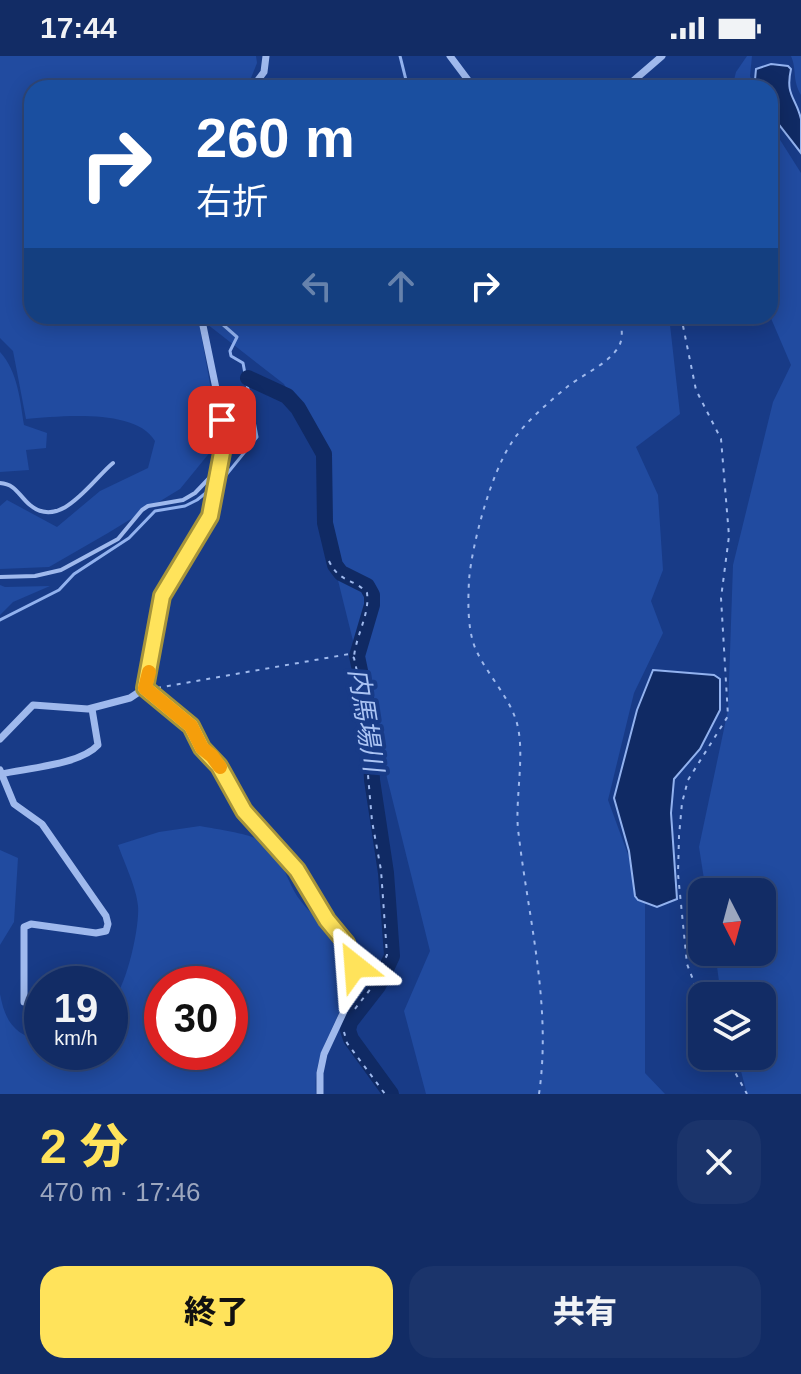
<!DOCTYPE html>
<html lang="ja">
<meta charset="utf-8">
<style>
:root{--surface:#122c65;--page:#1b346b;--text:#f1f3f6;--muted:#9ca7bf;--line:#314879;--accent:#ffe35b}
body{margin:0;font-family:Arial,"Noto Sans JP",sans-serif;background:var(--page);color:var(--text);height:100vh;display:flex;flex-direction:column;font-size:30px;white-space:nowrap}
*{box-sizing:border-box;margin:0}
p{font-size:26px;color:var(--muted)}
.icon{flex:none;width:44px;height:44px;fill:none;stroke:currentColor;stroke-width:2;stroke-linecap:round;stroke-linejoin:round}
.map{position:relative;height:1038px;overflow:hidden}
.drawer{display:flex;flex-direction:column;background:var(--surface);flex:1}
.drawer>*{flex:none}
.top-card{position:absolute;left:24px;top:24px;width:754px;height:244px;border-radius:24px;box-shadow:0 4px 20px #0003,0 0 0 2px var(--line);background:#1a4fa0;color:#fff;overflow:hidden}
.needle{width:52px;rotate:174deg}
.controls{position:absolute;left:688px;top:822px;display:grid;gap:16px}
.controls a{display:grid;place-items:center;width:88px;height:88px;border-radius:16px;background:var(--surface);box-shadow:0 4px 20px #0003,0 0 0 2px var(--line);font-size:40px}
.speed{position:absolute;left:24px;top:910px;display:flex;gap:16px;font-size:40px;font-weight:700;text-align:center}
.speed>*{display:grid;place-content:center;width:104px;height:104px;border-radius:50%;background:var(--surface);box-shadow:0 4px 20px #0003,0 0 0 2px var(--line);line-height:1}
.speed small{font-size:20px;font-weight:400}
.speed .limit{border:12px solid #d22;background:#fff;color:#111}
.pin{position:absolute;display:grid;place-items:center;width:68px;height:68px;color:#fff;margin:-34px;border-radius:16px;box-shadow:0 4px 12px #0006}
.me{position:absolute;width:88px;margin:-44px;rotate:332deg;stroke-linejoin:round;filter:drop-shadow(0 0 6px #0008)}
.turn{display:flex;align-items:center;gap:28px;height:168px;padding:0 40px;font-size:36px}
.turn .icon{width:104px;height:104px;stroke-width:2.5}
.turn b{display:block;font-size:56px;line-height:68px}
.lanes{display:flex;align-items:center;height:76px;padding:0 40px;background:#0003;justify-content:center;gap:40px;direction:ltr}
.lanes .off{opacity:.35}
.round{display:grid;place-items:center;flex:none;width:84px;height:84px;border-radius:24px;background:var(--page)}
.overview{display:flex;align-items:center;justify-content:space-between;height:136px;padding:0 40px}
h1{font-size:48px;font-weight:800;line-height:60px;color:var(--accent)}
.cta{display:flex;gap:16px;margin-top:auto;padding:16px 40px}
.cta a{flex:1;height:92px;border-radius:24px;background:var(--accent);color:#111;font-size:32px;font-weight:800;line-height:92px;text-align:center}
.cta a+a{background:var(--page);color:var(--text)}
.status{display:flex;justify-content:space-between;align-items:center;height:56px;padding:0 40px;background:var(--surface);direction:ltr}
.status svg{height:22px;fill:currentColor}
.map>svg:first-child{display:block}
.green{fill:#214ba0;fill-rule:evenodd}
.water{fill:#102a64;stroke:#92b2ef;stroke-width:2}
.lines{fill:none;stroke-linecap:round;stroke-linejoin:round}
.stream{stroke:#92b2ef;stroke-width:3}
.river{stroke:#102a64;stroke-width:16}
.path{stroke:#9fb9ed;stroke-width:2;stroke-dasharray:4 6;stroke-linecap:butt}
.service{stroke:#9fb9ed;stroke-width:4}
.minor{stroke:#9fb9ed;stroke-width:7}
.route-casing{stroke:#a6943b;stroke-width:20}
.route{stroke:#ffe35b;stroke-width:14}
.slow{stroke:#f59e0b;stroke-width:14}
.labels{text-anchor:middle;stroke-width:8;stroke-linejoin:round;paint-order:stroke}
.water-label{font-size:26px;font-style:italic;fill:#abc4f4;stroke:#183b87}
</style>
<div class="status"><b>17:44</b><svg viewBox="0 0 49 12"><path d="M0 12V9h3v3zM5 12V6h3v6zM10 12V3h3v9zM15 12V0h3v12zM26 1h20v11H26zM47 4h2v5h-2z"/></svg></div>
<div class="map">
<svg width="801" height="1038" viewBox="0 0 801 1038">
<rect width="100%" height="100%" fill="#183b87"/>
<path class="green" d="M0,0H256L257,7L247,32H32V260H669L680,358L636,391L658,439L663,514L651,545L663,577L634,637L608,744L645,845V1017L665,1038H426L404,955L430,895L327,480V425L320,398L284,328L198,261L220,384L180,433L108,477L49,511L0,513V450L7,444L57,471L100,435L148,412L155,385C136,352 60,360 26,363L13,295L0,282Z
M747,0H752L750,20L755,32H732L736,16Z
M791,0H801V39C792,24 797,14 791,0Z
M770,68L801,117V1038H747L737,1000H762V940H721L715,896H762V836H706L699,791L728,654L733,509L773,346L791,309L770,260Z
M0,296C18,316 20,344 24,369L47,377L46,392L26,394L29,414L0,416Z
M0,529L5,531L50,530L13,546L0,559Z
M200,770C215,773 254,778 265,787C284,803 286,825 300,844C318,869 351,882 353,917C353,922 350,929 348,934C337,970 312,998 316,1038H0V938C5,965 14,979 42,985V996H110V947C126,935 140,870 138,850C137,833 124,806 118,789L159,776ZM162,928H230V996H162Z
M0,794L18,802L14,866L0,889Z"/>
<path class="water" d="M771,8L788,10L791,13C785,40 796,41 801,63C801,74 801,86 801,97L770,57V32H758L755,24L756,13Z
M653,614L714,619L720,623V654L700,693L674,723L671,757L677,843L657,851L638,844L635,840L629,795L614,742L637,654Z"/>
<g class="lines">
<path class="stream" d="M400,0L408,32
M0,564L59,534L74,518L129,482L155,455L185,450L197,444L222,424L257,381L243,307L231,300L230,295L237,281L213,260"/>
<path class="river" d="M248,322L287,340L298,352L324,398L325,467L335,509L341,517L367,530L372,539V549L357,600L369,658L372,724L386,817L392,900L378,930L350,966L348,974L351,983L391,1038"/>
<path class="path" d="M681,260L696,334L721,383L729,480L721,542L728,660L688,724L682,747L679,780L678,818L687,908L702,947
M329,505C339,527 354,522 367,537C370,558 356,579 354,601
M157,632L349,598L354,602L366,656V696L372,765L381,814L387,899L372,931L354,954
M344,976L347,987L385,1038
M726,1000L747,1038
M539,1038C552,949 528,862 518,773C515,740 526,695 516,664C508,640 488,619 477,596C467,576 468,546 469,524C472,488 491,417 512,386C525,366 548,347 567,331C583,318 609,308 619,290C624,281 621,269 620,260"/>
<path class="service" d="M0,427C16,428 19,440 30,449C61,475 92,424 113,407
M0,521L35,520L61,514L118,483L142,454L148,450L183,444L195,437L217,414"/>
<path class="minor" d="M450,0L474,32
M252,32L264,16L266,0
M625,32L662,0
M145,632L191,670L202,692L219,710L244,755L297,814L353,901L355,921L352,938L324,998L320,1017V1038
M0,683L33,649L88,653L130,642L145,632L162,540L210,460L224,386L225,376L201,260
M0,714L14,748L42,768L106,860L108,868L106,875L96,877L31,868L24,871V946
M1,718C27,712 80,709 98,689L92,653"/>
</g>
<g class="lines">
<defs>
<path id="route" d="M222,364L224,386L210,460L162,540L145,632L191,670L202,692L219,710L244,755L297,814L327,864L346,887L355,910"/>
</defs>
<use href="#route" class="route-casing"/>
<use href="#route" class="route"/>
<path class="slow" d="M149,616L145,632L191,670L202,692L212,700L220,711"/>
</g>
<g class="labels">
<g class="water-label">
<text transform="translate(366 664) rotate(81)" y="9">内馬場川</text>
</g>
</g>
</svg>
<div class="controls">
<a><svg class="needle" viewBox="-14 -14 28 28"><path d="M0-13l5 13h-10z" fill="#e53935"/><path d="M0 13l5-13h-10z" fill="#9ca7bf"/></svg></a>
<a><svg class="icon" aria-label="layers" viewBox="0 0 24 24"><path d="M12 4l9 5-9 5-9-5zM3 14l9 5 9-5"/></svg></a>
</div>
<div class="speed"><div>19<small>km/h</small></div><div class="limit">30</div></div>
<div class="pin" style="left:222px;top:364px;background:#d93025"><svg class="icon" aria-label="arrive" viewBox="0 0 24 24"><path d="M6 21V4h12l-3 4 3 4H6"/></svg></div>
<svg class="me" style="left:355px;top:910px" viewBox="-20 -20 40 40"><path d="M0-17L14 15 0 8-14 15z" fill="#ffe35b" stroke="#fff" stroke-width="4"/></svg>
<div class="top-card">
<div class="turn"><svg class="icon" aria-label="right" viewBox="0 0 24 24"><path d="M7 20v-9h11M14 6l5 5-5 5"/></svg><div><b>260 m</b>右折</div></div>
<div class="lanes"><svg class="icon off" aria-label="left" viewBox="0 0 24 24"><path d="M17 20v-9H6M10 6l-5 5 5 5"/></svg><svg class="icon off" aria-label="ahead" viewBox="0 0 24 24"><path d="M12 20V5M6 11l6-6 6 6"/></svg><svg class="icon" aria-label="right" viewBox="0 0 24 24"><path d="M7 20v-9h11M14 6l5 5-5 5"/></svg></div>
</div>
</div>
<section class="drawer">
<div class="overview"><div><h1>2 分</h1><p>470 m · 17:46</p></div><a class="round"><svg class="icon" aria-label="close" viewBox="0 0 24 24"><path d="M6 6l12 12M18 6L6 18"/></svg></a></div>
<div class="cta"><a>終了</a><a>共有</a></div>
</section>
